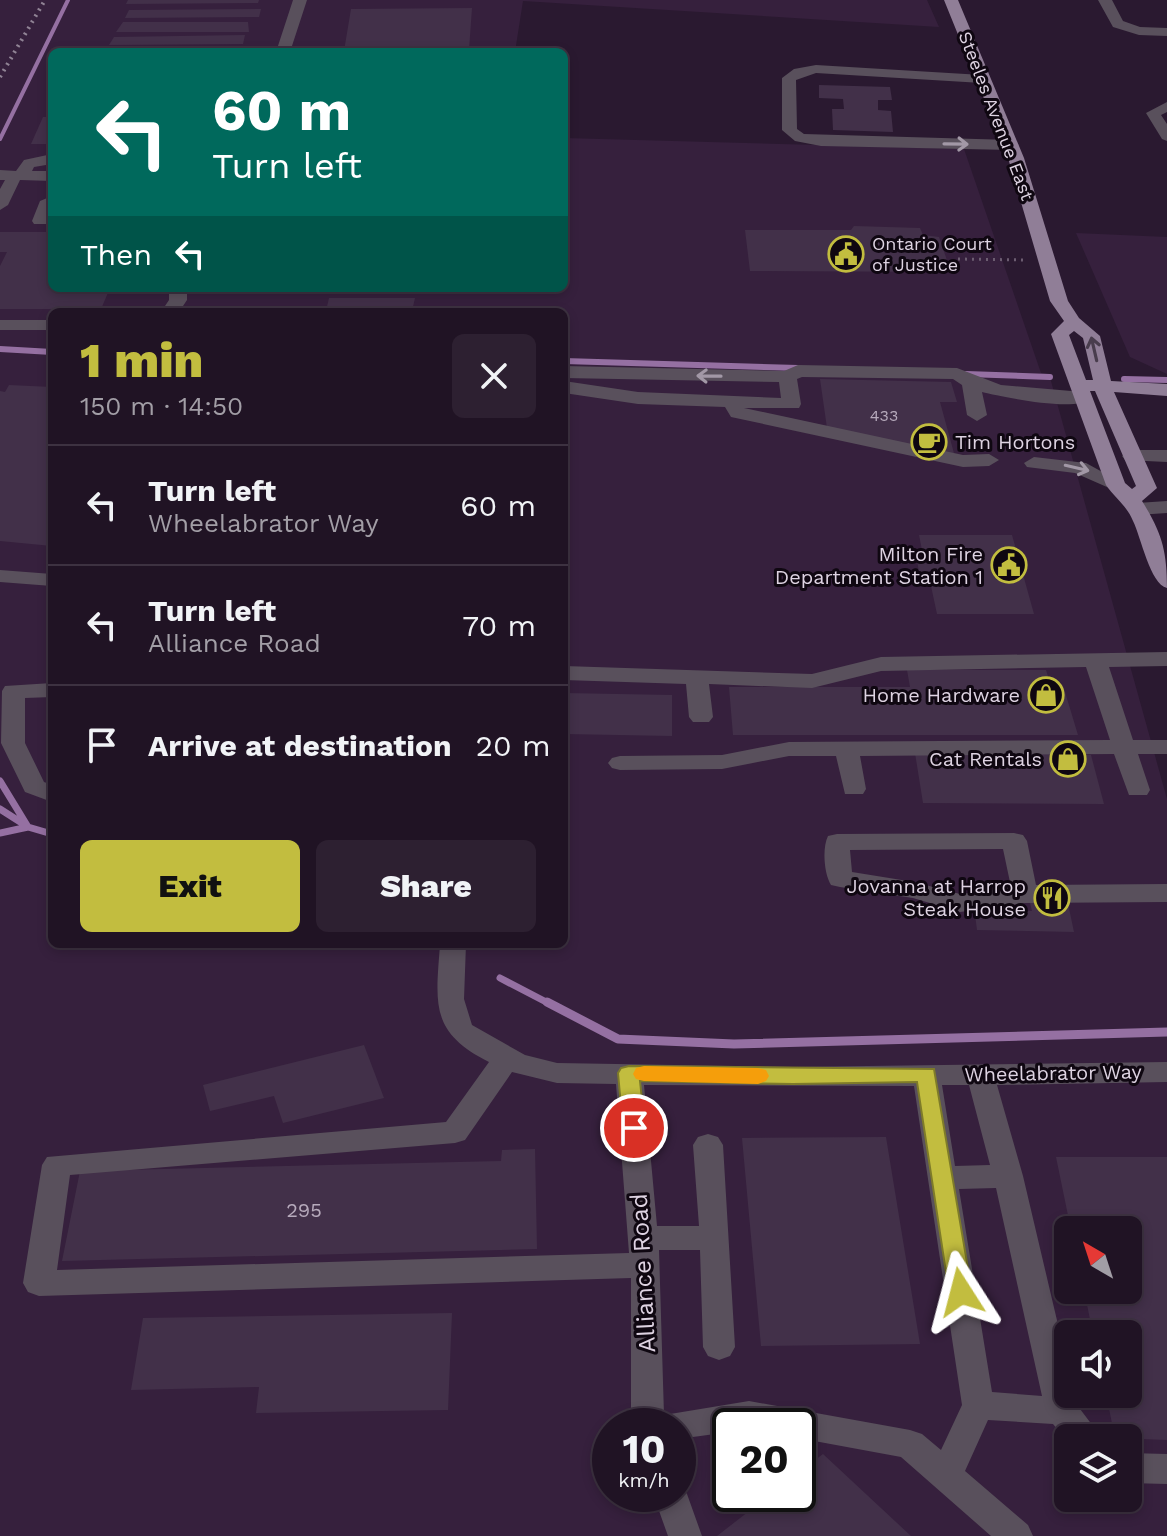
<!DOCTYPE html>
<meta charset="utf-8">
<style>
:root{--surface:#201324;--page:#2d2031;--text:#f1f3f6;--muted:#a29ea6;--line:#3d3241;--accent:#c2bd3f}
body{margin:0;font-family:"Work Sans",sans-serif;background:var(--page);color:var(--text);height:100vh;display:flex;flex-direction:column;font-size:30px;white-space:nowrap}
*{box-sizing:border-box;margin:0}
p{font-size:26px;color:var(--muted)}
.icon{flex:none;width:44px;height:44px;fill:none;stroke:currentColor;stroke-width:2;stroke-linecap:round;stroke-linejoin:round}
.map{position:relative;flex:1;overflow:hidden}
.sheet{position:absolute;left:48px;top:308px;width:520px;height:640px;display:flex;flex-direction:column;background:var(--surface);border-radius:12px;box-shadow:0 4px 12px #0003,0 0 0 2px var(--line)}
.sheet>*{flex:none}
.banner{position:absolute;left:48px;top:48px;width:520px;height:244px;border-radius:12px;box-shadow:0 4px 12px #0003,0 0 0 2px var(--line);background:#00695c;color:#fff;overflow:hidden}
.needle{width:52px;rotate:321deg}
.controls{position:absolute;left:1054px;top:1216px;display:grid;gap:16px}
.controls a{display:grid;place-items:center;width:88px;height:88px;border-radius:12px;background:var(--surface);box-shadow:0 4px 12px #0003,0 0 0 2px var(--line);font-size:40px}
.speed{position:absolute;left:592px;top:1408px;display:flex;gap:16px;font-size:40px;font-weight:700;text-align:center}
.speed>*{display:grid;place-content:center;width:104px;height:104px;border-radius:50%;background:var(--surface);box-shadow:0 4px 12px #0003,0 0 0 2px var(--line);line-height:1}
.speed small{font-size:20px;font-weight:400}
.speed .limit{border:4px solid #111;border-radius:12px;background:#fff;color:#111}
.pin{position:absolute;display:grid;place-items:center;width:68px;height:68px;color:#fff;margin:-34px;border:4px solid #fff;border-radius:50%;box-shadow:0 2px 8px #0007}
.me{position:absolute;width:88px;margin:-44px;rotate:351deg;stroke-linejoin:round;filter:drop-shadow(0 0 6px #0008)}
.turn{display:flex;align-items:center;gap:28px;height:168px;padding:0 32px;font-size:36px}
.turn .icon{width:104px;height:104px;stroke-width:2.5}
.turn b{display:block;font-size:56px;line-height:68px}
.then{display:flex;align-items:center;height:76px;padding:0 32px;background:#0003;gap:16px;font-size:30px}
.round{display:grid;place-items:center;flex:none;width:84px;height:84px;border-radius:12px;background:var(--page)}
.summary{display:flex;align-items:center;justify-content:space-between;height:136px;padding:0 32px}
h1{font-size:48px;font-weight:800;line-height:60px;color:var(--accent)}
.action{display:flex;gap:16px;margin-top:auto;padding:16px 32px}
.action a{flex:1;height:92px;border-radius:12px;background:var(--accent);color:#111;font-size:32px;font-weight:800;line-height:92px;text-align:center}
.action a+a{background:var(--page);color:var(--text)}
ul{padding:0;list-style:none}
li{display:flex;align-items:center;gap:24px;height:120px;padding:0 32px;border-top:2px solid var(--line)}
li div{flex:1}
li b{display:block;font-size:30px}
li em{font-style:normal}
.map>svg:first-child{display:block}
.built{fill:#36203d;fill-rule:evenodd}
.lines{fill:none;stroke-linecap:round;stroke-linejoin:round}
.stream-far3{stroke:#9570a2;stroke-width:4}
.stream-far2{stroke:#9570a2;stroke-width:6}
.stream-far1{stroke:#9570a2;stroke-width:7}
.stream{stroke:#9570a2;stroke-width:9}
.building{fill:#423049}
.path{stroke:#6c5d71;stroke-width:3;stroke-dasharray:2 5;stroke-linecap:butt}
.minor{fill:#59505c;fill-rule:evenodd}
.major{fill:#907e97;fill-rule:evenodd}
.rail{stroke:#908395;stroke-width:4;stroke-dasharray:2 5;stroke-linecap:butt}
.oneway{stroke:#a298a6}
.oneway2{stroke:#493d4d}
.route{fill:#c2bd3f;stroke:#7e7b29;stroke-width:2}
.slow{fill:#f59e0b}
.labels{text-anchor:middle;stroke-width:6;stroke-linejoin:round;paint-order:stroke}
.number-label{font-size:16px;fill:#b7aabc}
.far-street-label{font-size:18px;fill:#ded3e2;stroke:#0f0711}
.far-poi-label{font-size:18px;fill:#ded3e2;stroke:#0f0711;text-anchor:start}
.poi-label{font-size:20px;fill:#ded3e2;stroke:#0f0711;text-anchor:end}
.street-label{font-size:20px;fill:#ded3e2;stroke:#0f0711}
.near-number-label{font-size:20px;fill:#b7aabc}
.near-street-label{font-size:24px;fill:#ded3e2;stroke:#0f0711}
</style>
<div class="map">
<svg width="1167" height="1536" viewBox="0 0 1167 1536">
<rect width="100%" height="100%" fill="#2a1930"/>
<path class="built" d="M0,0H927L939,27L523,1L515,52H52V288H564V138L964,149L1041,373L1049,374L1167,799V1536H0ZM52,312H564V944H52ZM1068,1230H1128V1290H1068ZM1068,1334H1128V1394H1068ZM610,1426H678V1494H610ZM730,1426H798V1494H730ZM1068,1438H1128V1498H1068Z
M1076,233L1167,237V374L1130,357Z"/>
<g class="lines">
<path class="stream-far3" d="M0,139L68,0"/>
<path class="stream-far2" d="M0,349L52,352
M564,361L798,368
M966,374L1050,377
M1124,379L1167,380"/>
<path class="stream-far1" d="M0,781L28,827L52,834
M0,809L25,825
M0,833L28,827
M500,978L550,1004"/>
<path class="stream" d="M547,1002L618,1039L734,1044L1167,1032"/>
</g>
<path class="building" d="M128,0H259L258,3L126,4Z
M472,8L469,50L344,51L351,9Z
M261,9L259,17L125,18L129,10Z
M123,22H248L249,32H116Z
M245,35L243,44L109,45L114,37Z
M819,85L890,87L892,100H878V110L891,111L893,132L833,130L832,109H844L843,99L819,98Z
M43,117H52V144H31Z
M854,226L920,228L923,235L939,237L951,272L750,271L745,230H851Z
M0,232H52V288H110L101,309H0V266L7,252H0Z
M329,298H415L412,311H326Z
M820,379L951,382L957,402H940L955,457L827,428Z
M9,385L52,387V546L0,541V391L5,392Z
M919,535H1012L1034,614H937L928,572H919L917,560H924Z
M907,670H1046L1053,692H1065L1078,735H733L729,687H910Z
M564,693L672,695V736L564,734Z
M915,753L1091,755L1104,804L923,803Z
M1066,894L1074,932L977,930L974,907L1016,906L1017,911H1032L1028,895Z
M364,1045L384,1098L283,1123L274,1096L210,1111L203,1085Z
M886,1137L920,1344L761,1346L742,1138Z
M535,1149L537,1249L62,1261L80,1171L501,1161L502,1150Z
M1056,1157H1167V1440L1115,1438L1106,1394H1128V1334H1093L1084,1290H1128V1230H1071Z
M452,1313L448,1410L256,1413L259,1387L131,1390L143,1318Z
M823,1454L911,1536H717L771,1494H798V1473Z"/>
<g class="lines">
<path class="path" d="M958,259L1027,260"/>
<path class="minor" d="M293,0H307L290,52H276Z
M1098,0H1112L1123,21L1140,27L1167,28V36L1139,35L1113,27Z
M248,47L253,48L255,52H241Z
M816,65L982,75L989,79L982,83L816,73L796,80L797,129L804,134L1011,140L1019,145L1011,150L821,146L795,141L782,130V78L794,69Z
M1167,102V112L1161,115L1167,124V141L1162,139L1146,113Z
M52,154V164L34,167L32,171H52V181L20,180L8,205L0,210V189L5,180H0V170L16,171L24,160Z
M52,196V211L46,224H34L32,221L40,201Z
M169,288H187V300L179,312H161L169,300Z
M0,320H52V330H0Z
M798,365L957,368L1001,385L1083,392L1092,398C1077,413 1003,397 982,392L987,415L977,421L967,415L962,385L953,379L802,377L797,379L801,404L799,408H744L963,455L989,454L999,460L989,466L963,467L731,417L725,407L638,404L564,393V381L638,392L781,398L779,382L564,378V366L784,371Z
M1132,450H1167V462L1125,460L1122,456Z
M1034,457L1086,463L1126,485L1116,491L1075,473L1027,467L1024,463Z
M1167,501V513L1137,515L1127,509L1137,503Z
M0,570L52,574V586L0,582Z
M1167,652V666L1109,667L1133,740H1167V754H1138L1150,790L1147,795H1129L1114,754L860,756L866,789L863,794H845L836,756H789L722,769L620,770L612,768L608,763L612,758L620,756L722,755L789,742L1110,740L1086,667L881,671L812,688L709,684L713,717L709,722H693L689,717L686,684L564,680V666L812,674L881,657Z
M52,683V697L25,698V743L44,782L52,785V802L25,792L1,743L2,691L5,686Z
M1014,833L1023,835L1027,841L1036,885L1167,884V902L1025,903L960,912L913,898L840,887L831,885C824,874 822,848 828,836L837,834ZM1003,849L1011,887L960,894L914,882L852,872L850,850Z
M440,944H466L464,999L472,1025L525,1055L557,1063L793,1067L1167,1062V1082L997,1085L1023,1176L1068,1367V1394H1075L1077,1405L1102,1438H1068V1442L1053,1424L988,1420L965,1471L1028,1525L1033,1536H991L901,1457L798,1438V1426H730V1432L678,1439V1426H631V1278L39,1296L28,1292L23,1283L42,1165L47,1157L446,1122L489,1062C429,1032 436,1003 440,944ZM512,1072L557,1083L616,1084L629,1253L57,1270L70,1175L455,1143L465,1140ZM644,1085L914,1086L962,1405L941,1450L922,1434L910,1430L749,1401L664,1415L659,1250H700L703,1347L708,1356L719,1360L730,1356L735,1347L723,1145L718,1137L708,1134L698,1137L693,1145L699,1226H657ZM942,1085H969L990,1165L955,1166ZM996,1188L1042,1396L992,1392L959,1189Z
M1128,1453L1167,1454V1484L1128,1483Z
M678,1482L687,1494L702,1536H668L653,1494H678Z"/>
<path class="major" d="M944,0H958L1024,158L1068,301L1079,318L1100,336L1111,381L1167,384V396L1114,392L1157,488L1142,501C1162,533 1167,551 1167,588C1150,584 1141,537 1133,521C1127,506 1115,498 1106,485L1051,334L1064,321L1050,301L1008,158ZM1074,331L1083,338L1093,380H1086L1069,335ZM1090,391H1095L1136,486L1132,489L1125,483Z"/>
<path class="rail" d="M0,77L45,0"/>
</g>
<defs><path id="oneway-shaft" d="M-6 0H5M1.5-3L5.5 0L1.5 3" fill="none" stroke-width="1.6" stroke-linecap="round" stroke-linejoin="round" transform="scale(2)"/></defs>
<g class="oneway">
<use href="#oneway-shaft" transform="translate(956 144) rotate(1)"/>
<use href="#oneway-shaft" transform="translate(709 376) rotate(-179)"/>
<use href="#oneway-shaft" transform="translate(1077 468) rotate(13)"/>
</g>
<use class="oneway2" href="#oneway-shaft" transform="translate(1094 349) rotate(-103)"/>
<path class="route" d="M629,1066L934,1069L972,1292L969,1299L961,1301L952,1299L949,1292L917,1082L793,1084L640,1081L645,1128L641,1134L634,1136L626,1134L623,1128L618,1073L621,1068Z"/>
<path class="slow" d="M644,1066L758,1068L766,1070L769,1076L766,1081L758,1084L644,1081L636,1079L633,1074L636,1068Z"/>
<defs>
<symbol id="civic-ring" viewBox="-11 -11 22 22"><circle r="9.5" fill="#0f0711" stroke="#c2bd3f" stroke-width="1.5"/><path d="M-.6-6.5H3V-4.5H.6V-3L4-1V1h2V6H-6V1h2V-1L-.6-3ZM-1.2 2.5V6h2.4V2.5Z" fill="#c2bd3f"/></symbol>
<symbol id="cafe-ring" viewBox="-11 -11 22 22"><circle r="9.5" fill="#0f0711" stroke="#c2bd3f" stroke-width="1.5"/><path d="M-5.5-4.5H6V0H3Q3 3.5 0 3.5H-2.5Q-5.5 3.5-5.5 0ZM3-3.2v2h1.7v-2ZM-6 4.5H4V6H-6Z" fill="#c2bd3f"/></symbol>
<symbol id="shop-ring" viewBox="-11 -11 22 22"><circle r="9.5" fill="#0f0711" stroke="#c2bd3f" stroke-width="1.5"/><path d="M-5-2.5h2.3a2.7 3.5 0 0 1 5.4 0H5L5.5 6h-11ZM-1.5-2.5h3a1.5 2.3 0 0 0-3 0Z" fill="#c2bd3f"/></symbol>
<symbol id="restaurant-ring" viewBox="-11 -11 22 22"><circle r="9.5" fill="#0f0711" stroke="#c2bd3f" stroke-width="1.5"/><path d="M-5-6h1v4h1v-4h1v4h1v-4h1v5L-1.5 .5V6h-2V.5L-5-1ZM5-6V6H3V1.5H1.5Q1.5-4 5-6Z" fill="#c2bd3f"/></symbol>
</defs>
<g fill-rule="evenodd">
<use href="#civic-ring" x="826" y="234" width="40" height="40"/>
<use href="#cafe-ring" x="909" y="422" width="40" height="40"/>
<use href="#civic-ring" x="989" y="545" width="40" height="40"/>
<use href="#shop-ring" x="1026" y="675" width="40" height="40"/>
<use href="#shop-ring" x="1048" y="739" width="40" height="40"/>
<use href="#restaurant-ring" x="1032" y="878" width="40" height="40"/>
</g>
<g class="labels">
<g class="number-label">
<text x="884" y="421">433</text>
</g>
<g class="far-street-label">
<text transform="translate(996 116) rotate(69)" y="6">Steeles Avenue East</text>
</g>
<g class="far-poi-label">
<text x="872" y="250">Ontario Court<tspan x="872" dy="21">of Justice</tspan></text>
</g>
<g class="poi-label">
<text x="955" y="449" text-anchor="start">Tim Hortons</text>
<text x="983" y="561">Milton Fire<tspan x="983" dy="23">Department Station 1</tspan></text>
<text x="1020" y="702">Home Hardware</text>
<text x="1042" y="766">Cat Rentals</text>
<text x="1026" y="893">Jovanna at Harrop<tspan x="1026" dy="23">Steak House</tspan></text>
</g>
<g class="street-label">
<text transform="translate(1053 1073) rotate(-1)" y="7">Wheelabrator Way</text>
</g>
<g class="near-number-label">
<text x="304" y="1217">295</text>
</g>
<g class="near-street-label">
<text transform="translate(643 1273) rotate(-93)" y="8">Alliance Road</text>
</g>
</g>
</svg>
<div class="controls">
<a><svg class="needle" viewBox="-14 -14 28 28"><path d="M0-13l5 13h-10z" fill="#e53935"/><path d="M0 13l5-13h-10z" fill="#a29ea6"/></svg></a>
<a><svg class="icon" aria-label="sound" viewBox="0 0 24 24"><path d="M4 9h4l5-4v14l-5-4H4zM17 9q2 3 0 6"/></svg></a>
<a><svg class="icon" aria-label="layers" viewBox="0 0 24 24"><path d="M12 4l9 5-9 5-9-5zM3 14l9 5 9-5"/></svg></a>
</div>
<div class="speed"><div>10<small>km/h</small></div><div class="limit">20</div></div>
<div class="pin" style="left:634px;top:1128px;background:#d93025"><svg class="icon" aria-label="arrive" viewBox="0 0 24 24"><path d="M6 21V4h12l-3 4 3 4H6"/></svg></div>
<svg class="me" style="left:961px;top:1292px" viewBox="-20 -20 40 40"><path d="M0-17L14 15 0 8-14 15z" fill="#c2bd3f" stroke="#fff" stroke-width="4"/></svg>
<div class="banner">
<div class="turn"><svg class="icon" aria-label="left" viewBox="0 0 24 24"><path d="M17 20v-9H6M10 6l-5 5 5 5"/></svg><div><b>60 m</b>Turn left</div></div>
<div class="then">Then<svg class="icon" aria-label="left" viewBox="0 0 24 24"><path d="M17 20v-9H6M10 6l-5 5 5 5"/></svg></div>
</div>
<section class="sheet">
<div class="summary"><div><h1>1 min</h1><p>150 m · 14:50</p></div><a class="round"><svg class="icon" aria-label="close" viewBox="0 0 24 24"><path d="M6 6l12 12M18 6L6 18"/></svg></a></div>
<ul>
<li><svg class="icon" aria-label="left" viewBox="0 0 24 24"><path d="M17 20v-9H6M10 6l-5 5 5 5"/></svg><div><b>Turn left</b><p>Wheelabrator Way</p></div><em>60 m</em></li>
<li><svg class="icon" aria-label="left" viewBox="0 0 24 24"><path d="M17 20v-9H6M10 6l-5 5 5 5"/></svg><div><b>Turn left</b><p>Alliance Road</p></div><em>70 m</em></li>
<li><svg class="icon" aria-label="arrive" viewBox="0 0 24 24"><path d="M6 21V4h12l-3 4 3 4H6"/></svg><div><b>Arrive at destination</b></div><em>20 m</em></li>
</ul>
<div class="action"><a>Exit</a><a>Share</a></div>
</section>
</div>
